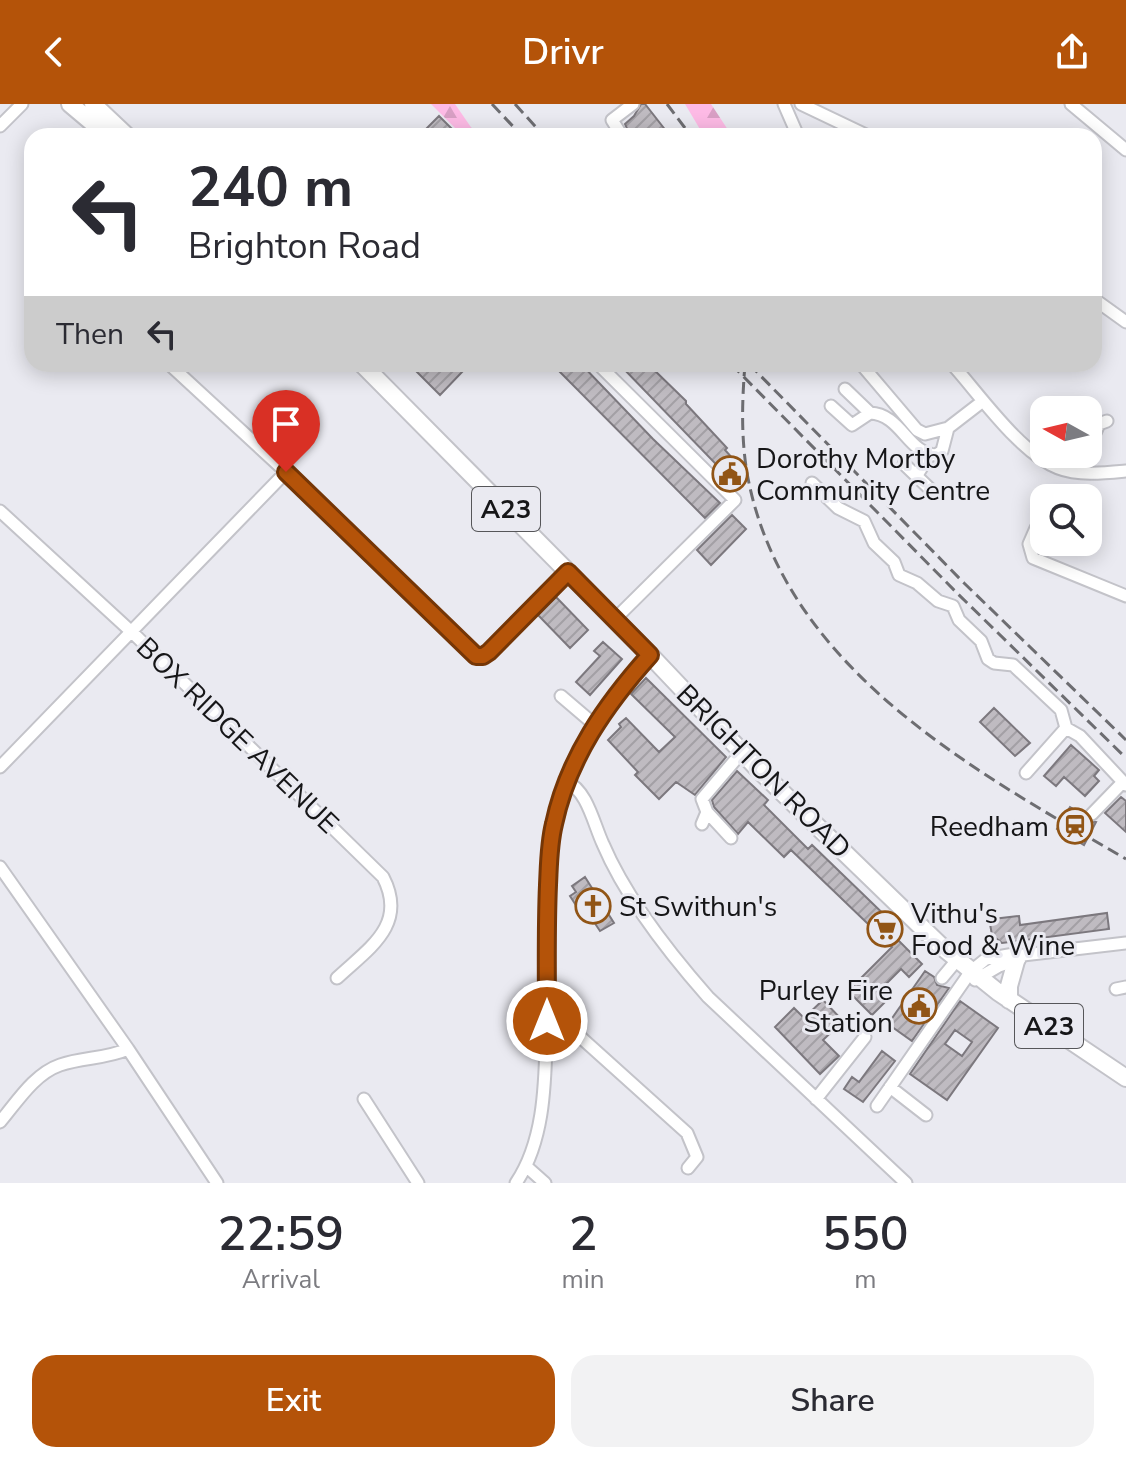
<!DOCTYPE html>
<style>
:root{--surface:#fff;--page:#f2f2f3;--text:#2b2b33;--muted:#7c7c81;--accent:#b45309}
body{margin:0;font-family:"Nunito Sans",sans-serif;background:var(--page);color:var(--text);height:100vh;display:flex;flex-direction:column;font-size:30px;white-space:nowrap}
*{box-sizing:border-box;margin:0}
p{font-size:26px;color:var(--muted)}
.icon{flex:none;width:44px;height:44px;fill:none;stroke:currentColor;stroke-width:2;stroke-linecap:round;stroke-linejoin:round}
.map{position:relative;height:1079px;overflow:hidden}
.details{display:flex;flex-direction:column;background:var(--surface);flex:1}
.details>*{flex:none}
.top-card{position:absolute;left:24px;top:24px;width:1078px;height:244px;border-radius:24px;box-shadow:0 4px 20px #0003;background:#fff;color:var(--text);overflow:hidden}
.needle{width:52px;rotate:278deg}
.fabs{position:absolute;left:1030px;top:292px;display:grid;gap:16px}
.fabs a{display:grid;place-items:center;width:72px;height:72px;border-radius:16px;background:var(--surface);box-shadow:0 4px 20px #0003;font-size:40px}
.pin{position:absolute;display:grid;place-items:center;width:68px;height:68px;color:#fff;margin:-82px -34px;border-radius:50% 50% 50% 0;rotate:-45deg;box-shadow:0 0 8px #0007}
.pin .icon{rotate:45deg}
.me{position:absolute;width:88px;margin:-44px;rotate:0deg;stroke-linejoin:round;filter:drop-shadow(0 0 6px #0008)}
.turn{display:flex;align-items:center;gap:28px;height:168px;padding:0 32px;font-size:36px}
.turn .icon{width:104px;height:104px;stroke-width:2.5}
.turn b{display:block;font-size:56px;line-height:68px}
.then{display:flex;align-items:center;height:76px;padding:0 32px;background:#0003;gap:16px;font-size:30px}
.eta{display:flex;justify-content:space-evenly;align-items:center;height:136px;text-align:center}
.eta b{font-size:48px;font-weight:600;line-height:56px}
.primary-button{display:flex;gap:16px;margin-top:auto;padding:16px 32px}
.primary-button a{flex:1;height:92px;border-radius:24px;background:var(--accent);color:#fff;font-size:32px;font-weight:600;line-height:92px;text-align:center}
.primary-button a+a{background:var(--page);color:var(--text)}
header{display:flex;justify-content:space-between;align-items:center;height:104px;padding:0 32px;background:var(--accent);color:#fff;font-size:36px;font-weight:600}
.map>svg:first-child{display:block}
.forest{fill:url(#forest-firs)}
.building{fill:url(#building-hatch);stroke:#7c787e;stroke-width:2;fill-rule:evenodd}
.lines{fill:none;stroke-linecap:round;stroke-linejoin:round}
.minor-casing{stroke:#c3c3c9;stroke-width:15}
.highway-casing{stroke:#c3c3c9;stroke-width:20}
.minor{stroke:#fff;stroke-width:11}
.highway{stroke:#fff;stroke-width:16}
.rail{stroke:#6d6d71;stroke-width:3;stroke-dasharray:12 6;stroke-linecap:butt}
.route-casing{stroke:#753606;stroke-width:20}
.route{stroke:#b45309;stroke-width:14}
.labels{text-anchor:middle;stroke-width:6;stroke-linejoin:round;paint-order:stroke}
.shield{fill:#eaeaf1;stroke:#565659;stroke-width:2}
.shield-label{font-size:26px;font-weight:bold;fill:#161618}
.poi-label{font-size:28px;fill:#161618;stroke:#eaeaf1;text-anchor:start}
.street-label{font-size:28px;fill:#161618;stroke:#eaeaf1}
</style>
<header><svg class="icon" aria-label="back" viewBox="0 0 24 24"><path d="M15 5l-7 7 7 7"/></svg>Drivr<svg class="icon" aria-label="share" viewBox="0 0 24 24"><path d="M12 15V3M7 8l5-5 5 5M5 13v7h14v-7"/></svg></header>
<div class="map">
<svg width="1126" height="1079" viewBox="0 0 1126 1079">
<defs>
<pattern id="forest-firs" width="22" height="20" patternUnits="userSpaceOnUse" patternTransform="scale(2)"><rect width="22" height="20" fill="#fdbae5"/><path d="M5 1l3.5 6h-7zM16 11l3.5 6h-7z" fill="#d89fc4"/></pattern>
<pattern id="building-hatch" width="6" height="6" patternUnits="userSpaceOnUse" patternTransform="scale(2)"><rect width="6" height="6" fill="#bfbbc1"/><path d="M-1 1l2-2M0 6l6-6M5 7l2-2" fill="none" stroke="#a3a0a5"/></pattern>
</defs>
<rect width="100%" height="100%" fill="#eaeaf1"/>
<path class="forest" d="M431,0H455L477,32H463Z
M685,0H711L732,32H704Z"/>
<path class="building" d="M641,0H645L670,32H630L625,20L634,12Z
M439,12L459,32H433L426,25Z
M409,260H456L463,267L440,291Z
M552,260H581L653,335L720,399L705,414Z
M619,260H648L686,297V300L727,344L725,346L734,356L737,382Z
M732,411L746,425L711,461L697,446Z
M556,493L588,526L570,544L538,511Z
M603,538L622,555L590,591L576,578L600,552L594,547Z
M646,574L726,653L695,691L676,678L659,695L635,671L638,668L608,636L621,623L619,620L626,614L659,648L675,633L631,590Z
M994,604L1030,639L1015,652L980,618Z
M1071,641L1099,666L1094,672L1099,677L1085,692L1064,673L1056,682L1044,672Z
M737,667L768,696L764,701L808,745L812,741L897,823L891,829L922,860L909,873L901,865L881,885L890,893L872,911L848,887L892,843L791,746L784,753L748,718L738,730L714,703L712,696Z
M1121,693L1126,697V728L1105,709Z
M1070,703L1084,711L1087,717L1096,718L1084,741L1057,725Z
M585,773L614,819L600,827L582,800L577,803L570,792L576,788L572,782Z
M1107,809L1109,825L1002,839L992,831L990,820L993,815L1019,812L1020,821Z
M925,867L934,873L937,881L949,884L912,937L888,920Z
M823,896L843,917L823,936L839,952L820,970L775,923L794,904L804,914Z
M960,897L998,924L947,996L910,970ZM955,926L972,938L962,952L945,940Z
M882,947L895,957L863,998L844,985L852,973L859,978Z"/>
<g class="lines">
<defs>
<path id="minor" d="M784,0L798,32
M801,0L868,32
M1071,0L1126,46
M0,22L22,0
M622,32L612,16L633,0
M1094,195L1126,218
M169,260L286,368L476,552L479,553L489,548L568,468
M598,260L735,396L614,516
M861,260L917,326L925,330L948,324
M952,260C980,291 1019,348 1058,364C1078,372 1105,369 1126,367
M845,285L870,309
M831,302L852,321L870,309
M870,309C901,310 908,350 936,351L942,347L948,324L983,297
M1088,345L1099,320L1107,317
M904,360L930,385
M917,371L930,350
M812,379L838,404L864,417L874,439L894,458L899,471L917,479L938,497L953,502L959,516L981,537L988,555L994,559L1013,561L1061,606L1066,624L1080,632L1126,681
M0,407L136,532L383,773C408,821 369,844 337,874
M1036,424L1029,440L1033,454L1126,492
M561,592L595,621
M0,663L286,368
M1026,669L1066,624
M567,678C587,686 594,721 603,740C625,792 671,851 708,893L906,1079
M707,708L731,734
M1092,710L1123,678
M702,720L707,708L702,695L742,648
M0,763L128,945L217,1079
M942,874L957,856
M975,876L999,862L1020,855
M1116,885L1126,883
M547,903L687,1029L697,1053L688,1064
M890,983L926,1011
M364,995L418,1079
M816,995L865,933
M877,1002L971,867L986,855L1014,850L1023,851L1126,839
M0,1018C17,998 34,970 60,961C83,953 106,955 128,945
M527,1063L545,1079
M516,1079C543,1039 545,985 546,938C548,885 546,832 548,779C549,759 549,738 554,718C569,653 606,600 650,551"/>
<path id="highway" d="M70,0L108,32
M93,0L127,32
M362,260L650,551L758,665L942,843L998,888L1126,974
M1009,896V882L1016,857"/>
</defs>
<use href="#minor" class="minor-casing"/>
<use href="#highway" class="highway-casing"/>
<use href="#minor" class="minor"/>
<use href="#highway" class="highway"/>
<path class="rail" d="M492,0L522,32
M515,0L544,32
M667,0L691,32
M731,260L956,488L1126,654
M745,260C742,297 741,333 747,369C782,563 971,665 1126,755
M749,260L964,479L1126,636"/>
</g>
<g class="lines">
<defs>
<path id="route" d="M286,368L476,552H483L489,548L568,468L650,551C606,600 568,654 554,720C549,740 549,761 548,781C546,827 547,872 547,917"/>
</defs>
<use href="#route" class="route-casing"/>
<use href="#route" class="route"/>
</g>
<defs>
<symbol id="civic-ring" viewBox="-11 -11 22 22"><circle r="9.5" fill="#eaeaf1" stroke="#915516" stroke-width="1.5"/><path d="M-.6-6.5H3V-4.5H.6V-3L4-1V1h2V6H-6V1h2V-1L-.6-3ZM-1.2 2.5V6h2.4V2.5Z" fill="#915516"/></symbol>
<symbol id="station-ring" viewBox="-11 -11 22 22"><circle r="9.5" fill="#eaeaf1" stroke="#915516" stroke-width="1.5"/><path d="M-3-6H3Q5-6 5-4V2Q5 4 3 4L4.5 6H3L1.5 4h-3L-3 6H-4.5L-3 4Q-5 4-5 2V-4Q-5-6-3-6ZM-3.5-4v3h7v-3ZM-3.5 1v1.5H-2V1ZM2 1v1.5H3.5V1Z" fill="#915516"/></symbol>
<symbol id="church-ring" viewBox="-11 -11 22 22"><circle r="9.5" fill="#eaeaf1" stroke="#915516" stroke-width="1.5"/><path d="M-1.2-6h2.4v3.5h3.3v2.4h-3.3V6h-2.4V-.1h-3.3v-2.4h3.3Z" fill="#915516"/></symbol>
<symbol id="supermarket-ring" viewBox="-11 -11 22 22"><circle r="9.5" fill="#eaeaf1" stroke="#915516" stroke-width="1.5"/><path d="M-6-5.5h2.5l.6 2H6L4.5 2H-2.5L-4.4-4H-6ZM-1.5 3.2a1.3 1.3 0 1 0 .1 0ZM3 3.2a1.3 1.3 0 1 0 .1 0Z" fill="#915516"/></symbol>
</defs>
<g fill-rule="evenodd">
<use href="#civic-ring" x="710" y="350" width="40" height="40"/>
<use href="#station-ring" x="1055" y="702" width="40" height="40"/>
<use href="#church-ring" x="573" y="782" width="40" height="40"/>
<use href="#supermarket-ring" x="865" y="805" width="40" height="40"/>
<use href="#civic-ring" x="899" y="882" width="40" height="40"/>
</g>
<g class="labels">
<g class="shield">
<rect x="472" y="383" width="68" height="44" rx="6"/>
<rect x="1015" y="900" width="68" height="44" rx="6"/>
</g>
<g class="shield-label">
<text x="506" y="414">A23</text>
<text x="1049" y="931">A23</text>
</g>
<g class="poi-label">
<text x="756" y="364">Dorothy Mortby<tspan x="756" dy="32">Community Centre</tspan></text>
<text x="1049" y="732" text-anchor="end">Reedham</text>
<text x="619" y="812">St Swithun's</text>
<text x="911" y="819">Vithu's<tspan x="911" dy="32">Food &amp; Wine</tspan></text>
<text x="893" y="896" text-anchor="end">Purley Fire<tspan x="893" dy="32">Station</tspan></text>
</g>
<g class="street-label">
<text transform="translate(238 631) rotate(44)" y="10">BOX RIDGE AVENUE</text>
<text transform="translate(764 667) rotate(45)" y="10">BRIGHTON ROAD</text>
</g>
</g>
</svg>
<div class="fabs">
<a><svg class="needle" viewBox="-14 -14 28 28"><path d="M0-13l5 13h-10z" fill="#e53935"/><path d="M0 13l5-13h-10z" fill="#7c7c81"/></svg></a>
<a><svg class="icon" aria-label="search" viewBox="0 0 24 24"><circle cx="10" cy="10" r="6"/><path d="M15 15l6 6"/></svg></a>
</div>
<div class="pin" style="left:286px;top:368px;background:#d93025"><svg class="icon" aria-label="arrive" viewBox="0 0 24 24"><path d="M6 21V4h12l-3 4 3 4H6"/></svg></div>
<svg class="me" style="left:547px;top:917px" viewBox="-20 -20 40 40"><circle r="17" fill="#b45309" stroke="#fff" stroke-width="3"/><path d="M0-11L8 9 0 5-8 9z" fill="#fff"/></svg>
<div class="top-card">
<div class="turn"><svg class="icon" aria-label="left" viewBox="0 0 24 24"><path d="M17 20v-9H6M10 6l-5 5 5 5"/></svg><div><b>240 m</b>Brighton Road</div></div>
<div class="then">Then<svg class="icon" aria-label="left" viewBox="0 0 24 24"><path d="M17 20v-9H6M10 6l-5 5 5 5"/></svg></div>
</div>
</div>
<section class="details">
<div class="eta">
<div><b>22:59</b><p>Arrival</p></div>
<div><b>2</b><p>min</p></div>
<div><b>550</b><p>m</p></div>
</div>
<div class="primary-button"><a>Exit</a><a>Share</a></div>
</section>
